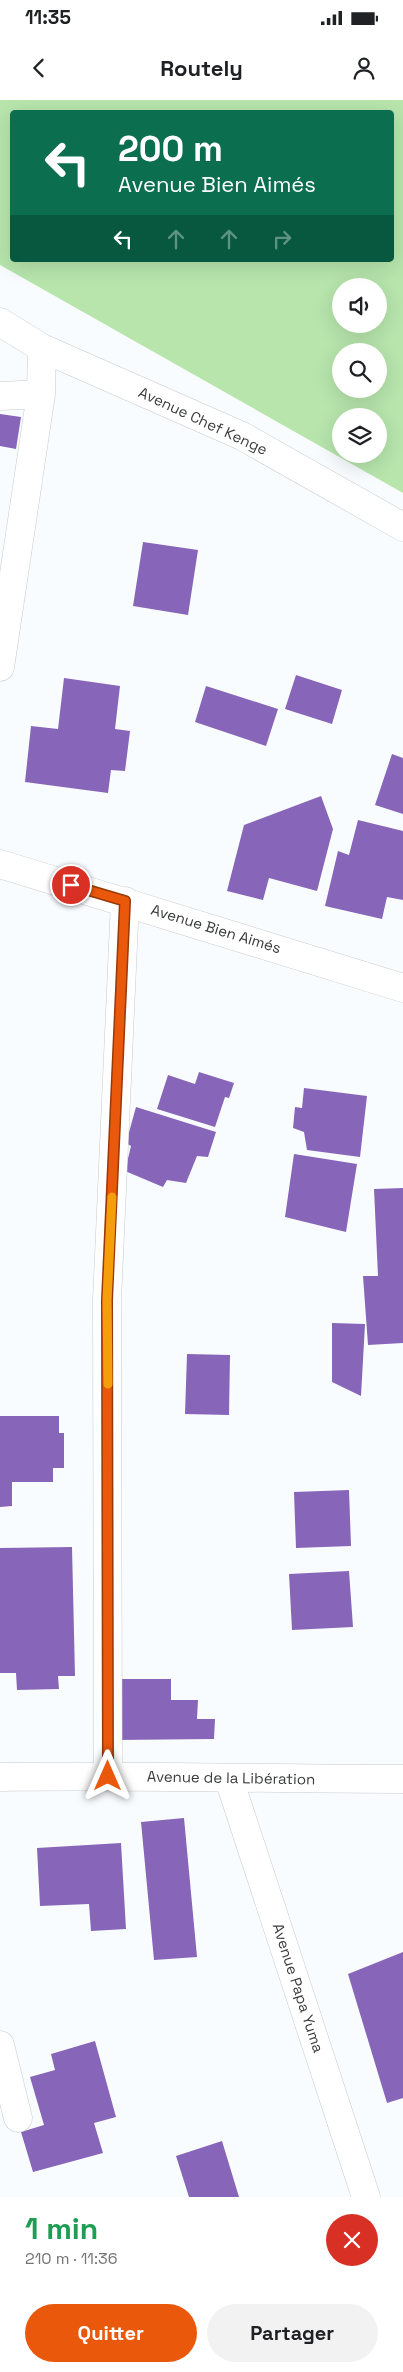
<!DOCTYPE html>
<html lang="fr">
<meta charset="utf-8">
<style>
:root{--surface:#fff;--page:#f2f2f2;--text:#202124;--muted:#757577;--accent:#ea580c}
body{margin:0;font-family:"Space Grotesk",sans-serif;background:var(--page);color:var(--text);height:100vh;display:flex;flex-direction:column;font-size:19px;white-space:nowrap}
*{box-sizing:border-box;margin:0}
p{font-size:16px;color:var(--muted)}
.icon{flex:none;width:28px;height:28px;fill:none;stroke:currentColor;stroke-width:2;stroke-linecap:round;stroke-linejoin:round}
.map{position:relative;height:2097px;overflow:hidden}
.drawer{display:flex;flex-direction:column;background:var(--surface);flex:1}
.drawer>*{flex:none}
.hud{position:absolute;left:10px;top:10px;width:384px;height:152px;border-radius:5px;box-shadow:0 5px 20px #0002;background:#0b6e4f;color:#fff;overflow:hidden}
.controls{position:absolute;left:332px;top:178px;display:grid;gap:10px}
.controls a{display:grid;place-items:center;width:55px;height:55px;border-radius:50%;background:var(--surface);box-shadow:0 5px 20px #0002;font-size:25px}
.pin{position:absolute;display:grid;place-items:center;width:42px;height:42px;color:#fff;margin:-21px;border:2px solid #fff;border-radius:50%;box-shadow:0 1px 5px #0007}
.me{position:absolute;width:55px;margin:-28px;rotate:0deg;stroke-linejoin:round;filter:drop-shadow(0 0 4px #0008)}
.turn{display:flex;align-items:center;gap:18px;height:105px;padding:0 25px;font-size:22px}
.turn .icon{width:65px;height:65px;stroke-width:2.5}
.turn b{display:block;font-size:35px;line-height:42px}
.lanes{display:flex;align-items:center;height:48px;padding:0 25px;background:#0003;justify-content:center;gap:25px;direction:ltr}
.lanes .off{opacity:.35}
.round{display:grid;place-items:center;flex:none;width:52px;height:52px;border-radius:26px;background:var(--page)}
.summary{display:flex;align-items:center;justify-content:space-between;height:85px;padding:0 25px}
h1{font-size:30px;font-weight:800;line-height:38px;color:#1e9e55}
.primary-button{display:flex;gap:10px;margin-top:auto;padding:10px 25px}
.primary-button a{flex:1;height:58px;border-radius:30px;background:var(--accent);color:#fff;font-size:20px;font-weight:800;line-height:58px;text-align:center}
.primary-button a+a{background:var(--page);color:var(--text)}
.status{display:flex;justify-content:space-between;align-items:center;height:35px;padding:0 25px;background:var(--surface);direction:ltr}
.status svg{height:14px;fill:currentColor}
header{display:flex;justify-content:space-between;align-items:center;height:65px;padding:0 25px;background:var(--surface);font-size:22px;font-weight:800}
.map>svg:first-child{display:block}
.green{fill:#b7e5ac;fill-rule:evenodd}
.building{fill:#8765b8}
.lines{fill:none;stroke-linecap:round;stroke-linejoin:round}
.minor-casing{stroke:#c8cacd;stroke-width:29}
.tertiary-casing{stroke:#c8cacd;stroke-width:29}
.minor{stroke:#fff;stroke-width:28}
.tertiary{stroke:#fff;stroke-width:28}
.route-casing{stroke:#983908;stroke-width:12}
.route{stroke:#ea580c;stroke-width:9}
.slow{stroke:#f59e0b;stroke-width:9}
.labels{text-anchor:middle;stroke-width:5;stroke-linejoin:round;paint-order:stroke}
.street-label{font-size:15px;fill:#3b3c3d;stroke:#fff}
</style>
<div class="status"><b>11:35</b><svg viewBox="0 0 49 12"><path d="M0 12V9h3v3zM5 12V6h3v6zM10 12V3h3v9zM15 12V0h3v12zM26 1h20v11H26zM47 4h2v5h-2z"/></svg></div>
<header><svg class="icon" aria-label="back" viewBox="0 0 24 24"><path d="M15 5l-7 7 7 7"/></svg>Routely<svg class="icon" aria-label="person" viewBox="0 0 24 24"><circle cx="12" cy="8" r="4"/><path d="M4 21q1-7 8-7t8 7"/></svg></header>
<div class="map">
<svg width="403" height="2097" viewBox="0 0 403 2097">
<rect width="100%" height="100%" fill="#f9fcff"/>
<path class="green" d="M0,0H403V393L0,165ZM12,12H391V160H12ZM341,186H379V224H341ZM341,251H379V289H341ZM341,316H379V354H341Z"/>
<path class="building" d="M0,314L21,317L16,349L0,346Z
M143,442L198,450L188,515L133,506Z
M296,575L342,590L332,624L285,609Z
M64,578L120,586L115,629L130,631L125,671L111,670L108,693L25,682L31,626L58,629Z
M206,586L278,609L266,646L195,622Z
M392,654L403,658V714L375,705Z
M321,696L333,729L317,791L269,778L263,800L227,791L244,725Z
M358,720L403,731V800L387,797L382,819L325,806L338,751L349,755Z
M199,972L234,983L229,998L225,997L215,1027L157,1009L168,975L195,984Z
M304,988L367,996L360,1057L307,1050L304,1032L293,1028L295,1007L302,1008Z
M136,1007L216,1032L208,1057L197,1056L186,1083L167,1080L163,1087L125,1071L131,1046L126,1043Z
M294,1054L357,1064L346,1132L285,1117Z
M403,1088V1243L368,1245L363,1176H378L374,1089Z
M332,1223L365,1224L361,1296L332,1282Z
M187,1254L230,1255L229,1315L185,1314Z
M0,1316H59V1333H64V1368H53V1382H12V1406L0,1407Z
M349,1390L351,1446L296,1448L294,1392Z
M72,1447L75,1576H58L59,1589L17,1590L16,1573H0V1448Z
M349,1471L353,1527L292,1530L289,1474Z
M116,1579H171V1600H198L197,1619H215L214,1639L116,1640Z
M184,1718L197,1857L154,1860L141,1722Z
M121,1743L126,1829L91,1831L89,1804L40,1806L37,1748Z
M403,1852V1998L387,2003L348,1874Z
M95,1941L116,2017L94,2023L103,2053L33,2072L21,2032L44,2025L30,1977L55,1970L51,1954Z
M222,2041L239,2097H189L176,2056Z"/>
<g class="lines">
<defs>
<path id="minor" d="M0,222L42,248L242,336L403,427
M0,296L41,294
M0,567L41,294L42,248
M0,764L403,888
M108,1676L107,1200L125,801
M229,1679L366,2097
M0,1945L18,2018"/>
<path id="tertiary" d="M0,1677C134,1675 269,1679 403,1679"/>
</defs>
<use href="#minor" class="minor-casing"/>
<use href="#tertiary" class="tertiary-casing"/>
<use href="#minor" class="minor"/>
<use href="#tertiary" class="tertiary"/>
</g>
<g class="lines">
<defs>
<path id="route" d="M71,785L125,801L107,1200L108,1676"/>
</defs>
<use href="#route" class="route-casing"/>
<use href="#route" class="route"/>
<path class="slow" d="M108,1284L107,1200L112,1097"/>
</g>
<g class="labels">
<g class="street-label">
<text transform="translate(203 321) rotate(25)" y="5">Avenue Chef Kenge</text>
<text transform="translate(216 829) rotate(17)" y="5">Avenue Bien Aimés</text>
<text transform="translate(231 1678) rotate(1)" y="5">Avenue de la Libération</text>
<text transform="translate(298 1888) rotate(72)" y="5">Avenue Papa Yuma</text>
</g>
</g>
</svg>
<div class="controls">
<a><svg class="icon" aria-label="sound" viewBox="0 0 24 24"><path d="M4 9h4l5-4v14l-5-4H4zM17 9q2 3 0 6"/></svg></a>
<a><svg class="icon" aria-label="search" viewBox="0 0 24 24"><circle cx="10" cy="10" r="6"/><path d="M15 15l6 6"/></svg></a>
<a><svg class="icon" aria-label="layers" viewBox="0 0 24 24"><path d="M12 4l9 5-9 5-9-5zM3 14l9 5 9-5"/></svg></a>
</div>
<div class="pin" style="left:71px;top:785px;background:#d93025"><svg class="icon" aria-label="arrive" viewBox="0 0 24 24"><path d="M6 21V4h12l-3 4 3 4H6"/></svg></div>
<svg class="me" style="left:108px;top:1676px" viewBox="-20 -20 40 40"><path d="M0-17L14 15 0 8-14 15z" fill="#ea580c" stroke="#fff" stroke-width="4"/></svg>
<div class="hud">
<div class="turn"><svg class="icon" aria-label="left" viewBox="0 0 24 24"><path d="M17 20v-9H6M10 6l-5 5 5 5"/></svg><div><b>200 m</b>Avenue Bien Aimés</div></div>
<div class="lanes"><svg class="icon" aria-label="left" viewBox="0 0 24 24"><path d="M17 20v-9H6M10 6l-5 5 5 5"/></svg><svg class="icon off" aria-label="ahead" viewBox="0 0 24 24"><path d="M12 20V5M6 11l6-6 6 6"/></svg><svg class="icon off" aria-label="ahead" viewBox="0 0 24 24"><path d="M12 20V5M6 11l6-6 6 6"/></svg><svg class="icon off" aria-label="right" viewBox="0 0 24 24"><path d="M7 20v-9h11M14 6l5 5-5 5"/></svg></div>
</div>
</div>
<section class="drawer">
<div class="summary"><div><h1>1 min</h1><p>210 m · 11:36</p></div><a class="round" style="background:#d93025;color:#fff"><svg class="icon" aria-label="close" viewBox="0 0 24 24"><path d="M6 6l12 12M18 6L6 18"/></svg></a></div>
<div class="primary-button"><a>Quitter</a><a>Partager</a></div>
</section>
